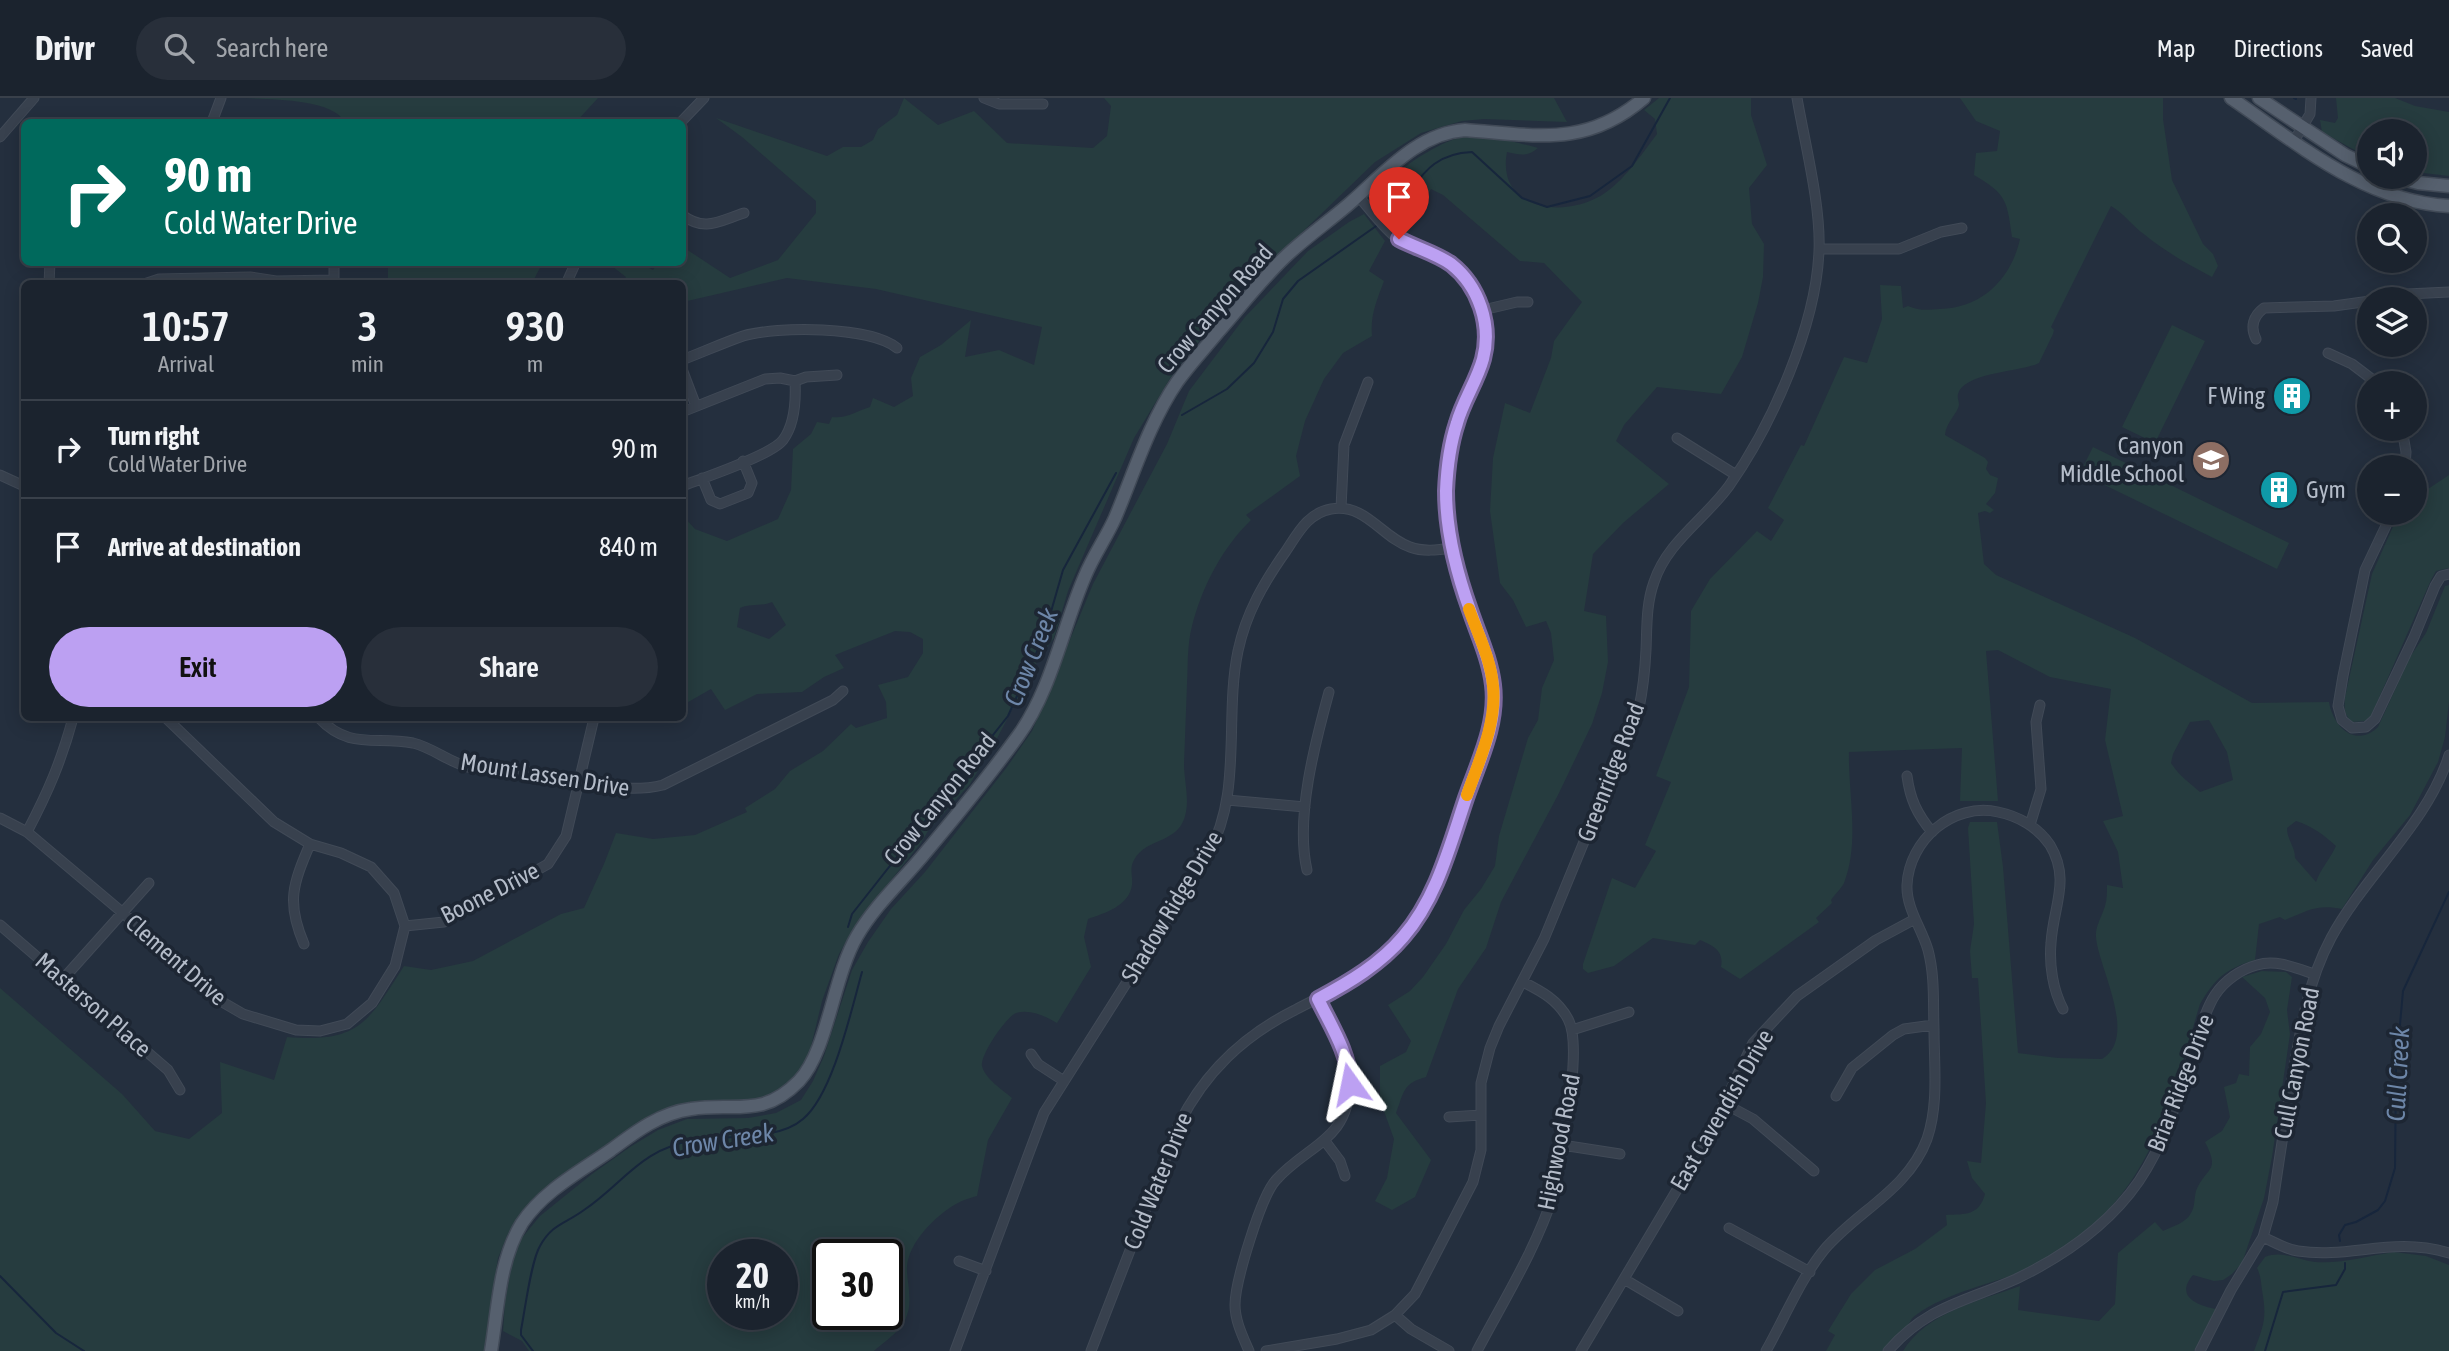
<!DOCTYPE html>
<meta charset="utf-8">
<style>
:root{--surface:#1b232e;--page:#282f3a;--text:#f1f3f6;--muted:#a0a4aa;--line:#39404a;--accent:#bca0f2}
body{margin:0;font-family:"Asap Condensed",sans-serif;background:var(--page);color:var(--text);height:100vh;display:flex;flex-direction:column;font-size:26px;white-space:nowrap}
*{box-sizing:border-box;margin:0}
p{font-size:23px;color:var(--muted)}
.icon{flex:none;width:38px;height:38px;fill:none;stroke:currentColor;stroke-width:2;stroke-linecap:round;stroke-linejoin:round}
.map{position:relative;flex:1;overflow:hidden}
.details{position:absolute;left:21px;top:182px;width:665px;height:441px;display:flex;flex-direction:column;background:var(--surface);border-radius:10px;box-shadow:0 4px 18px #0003,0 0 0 2px var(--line)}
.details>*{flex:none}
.guide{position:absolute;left:21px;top:21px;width:665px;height:147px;border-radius:10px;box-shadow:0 4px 18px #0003,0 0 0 2px var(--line);background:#00695c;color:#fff;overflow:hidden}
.fabs{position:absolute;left:2357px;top:21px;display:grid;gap:14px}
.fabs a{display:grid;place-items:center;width:70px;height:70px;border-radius:50%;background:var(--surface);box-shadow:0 4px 18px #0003,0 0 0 2px var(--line);font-size:35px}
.speed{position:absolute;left:707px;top:1141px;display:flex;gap:14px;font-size:35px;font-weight:700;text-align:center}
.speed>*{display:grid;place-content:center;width:91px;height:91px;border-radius:50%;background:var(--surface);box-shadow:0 4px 18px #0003,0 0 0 2px var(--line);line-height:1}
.speed small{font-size:18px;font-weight:400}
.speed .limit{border:4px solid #111;border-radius:10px;background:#fff;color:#111}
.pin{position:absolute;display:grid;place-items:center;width:60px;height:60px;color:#fff;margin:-72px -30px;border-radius:50% 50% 50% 0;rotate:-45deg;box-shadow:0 0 7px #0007}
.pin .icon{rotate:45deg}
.me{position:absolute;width:77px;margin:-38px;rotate:348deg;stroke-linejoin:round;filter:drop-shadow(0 0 5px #0008)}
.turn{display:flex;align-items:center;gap:24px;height:147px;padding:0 28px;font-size:32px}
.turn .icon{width:91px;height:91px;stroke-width:2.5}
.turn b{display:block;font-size:49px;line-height:60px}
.eta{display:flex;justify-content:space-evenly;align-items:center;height:119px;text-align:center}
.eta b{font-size:42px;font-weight:600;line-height:49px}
.cta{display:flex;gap:14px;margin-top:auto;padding:14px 28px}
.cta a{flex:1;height:80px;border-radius:42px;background:var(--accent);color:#111;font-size:28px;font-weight:600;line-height:80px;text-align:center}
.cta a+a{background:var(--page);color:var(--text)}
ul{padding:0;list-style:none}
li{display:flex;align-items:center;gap:21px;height:98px;padding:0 28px;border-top:2px solid var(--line)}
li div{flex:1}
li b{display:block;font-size:26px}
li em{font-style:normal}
header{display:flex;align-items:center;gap:42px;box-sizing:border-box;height:98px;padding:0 35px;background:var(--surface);border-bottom:2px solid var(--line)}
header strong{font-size:33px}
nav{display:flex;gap:38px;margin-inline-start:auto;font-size:24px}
.search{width:490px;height:63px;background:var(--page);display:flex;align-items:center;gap:18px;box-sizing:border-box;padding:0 24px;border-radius:38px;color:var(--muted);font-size:26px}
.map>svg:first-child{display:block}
.green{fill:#263c3f;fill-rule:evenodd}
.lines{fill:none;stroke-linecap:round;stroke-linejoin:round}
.stream{stroke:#17263c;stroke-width:2}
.minor-casing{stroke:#414a57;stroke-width:11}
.major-casing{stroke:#414a57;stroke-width:15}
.minor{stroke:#38414e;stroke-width:9}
.major{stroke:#56606e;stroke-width:12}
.route-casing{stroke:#7a689d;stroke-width:18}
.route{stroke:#bca0f2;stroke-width:12}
.slow{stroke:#f59e0b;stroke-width:12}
.labels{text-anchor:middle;stroke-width:7;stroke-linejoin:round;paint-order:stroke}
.street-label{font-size:24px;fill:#b4bcc9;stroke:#1d2633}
.poi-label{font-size:24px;fill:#b4bcc9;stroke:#1d2633;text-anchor:end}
.water-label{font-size:26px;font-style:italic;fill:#6d86a8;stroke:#1d2633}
</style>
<header>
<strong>Drivr</strong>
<div class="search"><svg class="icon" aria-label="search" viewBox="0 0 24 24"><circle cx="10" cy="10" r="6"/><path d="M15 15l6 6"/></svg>Search here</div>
<nav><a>Map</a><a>Directions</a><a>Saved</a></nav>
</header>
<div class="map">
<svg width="2449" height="1253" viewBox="0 0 2449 1253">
<rect width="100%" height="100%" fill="#242f3e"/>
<path class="green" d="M245,0H598L576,24H345C331,0 271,2 245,0Z
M904,0L938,27L974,13L1007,45L1093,50L1107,38L1111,8L1104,0H1554L1567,24L1484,21L1462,23L1421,35L1375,64L1235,199L1174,274L1134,340L1068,493L1054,540L1039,560L993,648L970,686L928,733L921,745L858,823L839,856L822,903L810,953L801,972L789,985L761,1005L664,1014L532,1106L515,1124L508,1136L498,1160L484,1253H0V890L122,996L155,1033L189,1041L222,1015L220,964L274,982L287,939C360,945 368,924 404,868L431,872L473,863L561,816L584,810L604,766L616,735L653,741L695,737L747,714L745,710L775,691L790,673L823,653L851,626L856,630L887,620L886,604L878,587L908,579L923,555V541L910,534L895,533L835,557L844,570L824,579L802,594L757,596L725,612L711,591L683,607V418L695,431L727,443L778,421L791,392L793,351L811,336L817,324L829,326L832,319C846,321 857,313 870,309L873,300L894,309L913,298L911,280L920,259L941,247L971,222L965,259L999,252L1034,267L1042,229L876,191L787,180L683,204L682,186L620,185L626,179L608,165H640L653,172L658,165L682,164L683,149L730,180L778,162L816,115V103L742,39L716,20L827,58L843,49H861L873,42L878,31L897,17ZM772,504L786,527L769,541L737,529L740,510C751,505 761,509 772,504Z
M1659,0H1751V17L1767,67L1749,90L1752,126L1764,146L1763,179L1758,205L1742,259L1721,296L1657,289L1624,327L1616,343L1669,386L1623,425L1593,456L1584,513L1606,518L1608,564L1602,595L1592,626L1558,697L1501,804L1486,850L1458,891L1426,979C1403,985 1404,994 1396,1015L1431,1062L1415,1099L1392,1112L1375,1103L1387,1080L1394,1041L1380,1002V968L1406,954L1411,943L1388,907L1410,893L1423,879L1446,846L1464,812L1481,791L1495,768L1499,738L1528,640L1538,622L1542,590L1554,562L1551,535L1546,523L1526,529L1513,502L1500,485L1490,413L1493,360L1505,305L1530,315L1551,260L1554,243L1582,204L1544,165L1520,163L1443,97L1431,91L1407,137L1396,128L1378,104C1384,95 1389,83 1396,77C1410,63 1444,42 1463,39C1487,35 1514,44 1538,50C1528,59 1520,57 1507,54C1496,112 1563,121 1602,97C1624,83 1641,57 1657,36L1655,21L1644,12Z
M1960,0H2163V21L2172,82L2203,146L2213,156L2218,168L2212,179C2189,167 2166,154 2145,137C2132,128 2125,116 2111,108L2051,229L2054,232L2053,236L2039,265C2022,274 1964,274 1958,296C1957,300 1959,303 1959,307C1958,315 1946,324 1945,337L1985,360L1988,364L1986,371L1990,377L1998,380L1995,395L1986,406L1994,412L1990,415L1985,413L1978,415L1984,466L1996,477L2135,540L2252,605L2329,604C2333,628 2355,651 2378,629L2410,559L2426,535L2445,488L2449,487V604L2445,639L2438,664L2410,717L2373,762L2342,811C2316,806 2308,813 2285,822L2280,819L2259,826L2255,862C2226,871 2216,879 2200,906C2171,1001 2152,1094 2061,1151C2049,1158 2037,1167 2024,1173C1988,1187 1948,1194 1916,1217C1911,1220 1910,1225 1906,1230C1900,1238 1891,1245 1884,1253H1826L1835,1237L1828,1233L1851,1196L1875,1172L1915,1151L1947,1127L1946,1117C1965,1116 1979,1118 1985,1096L1972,1080L1967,1063L1981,1065L1986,1005L1978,880H1972L1970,853L1974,826L1968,730L1970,724H1997L2003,769L2018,955L2058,960L2102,961C2139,939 2098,869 2096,839C2095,829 2102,818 2105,808C2107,802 2107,794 2107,787L2123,790L2118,754L2103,723L2123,718L2105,642L2111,591L2050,579L1998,552L1986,553L1998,703H1960L1962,650L1849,654C1848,696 1860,744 1844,785C1841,791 1835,796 1831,802L1832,805L1816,820L1819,824L1740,881L1721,869C1724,853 1714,848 1700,842L1695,847L1653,840L1614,868L1588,875L1583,871V866L1612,780L1635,790L1656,753L1645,747L1671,684L1656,678L1689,589L1691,513L1710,481L1757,433L1771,443L1784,422L1768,410L1801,347L1804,348L1844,259L1867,265L1882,221L1880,187L1901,188L1903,210L1908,208C1919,213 1928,212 1940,211C1982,210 2011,181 2020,141L2012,139C2007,103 2007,96 1974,77L1976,55L1997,53L2000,33L1976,23ZM2209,622L2227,654L2233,682L2200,694C2190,685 2179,678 2171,665L2173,656L2190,624ZM2296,723C2312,728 2324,737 2336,748C2330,761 2321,770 2316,784L2295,760C2295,748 2287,742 2287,730Z
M2336,0H2395L2415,8L2449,14V78L2415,74V33H2370L2369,60L2322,34L2320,22L2335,25L2338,20Z
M1364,116L1385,143L1369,173L1384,183C1377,202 1370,217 1372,238L1343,255L1324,281L1305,323L1296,358L1300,378L1246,417L1251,422C1222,450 1202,489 1192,528C1187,547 1188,567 1187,586C1186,613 1185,639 1184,666C1184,681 1189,699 1186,714C1180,747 1147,738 1134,762C1129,771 1133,778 1132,787C1129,808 1105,815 1088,821L1084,839L1091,869L1057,925C1045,918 1030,911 1016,915C1006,919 980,957 982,968C985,981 1003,992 1012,1000L988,1042L977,1098C970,1100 963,1102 956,1106C935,1118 905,1147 907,1174C908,1188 912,1203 907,1217C903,1232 885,1243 874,1253H529L522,1243L503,1233L505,1204L513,1160L521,1141L540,1118L592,1076L630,1049L658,1032L687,1021L748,1020L776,1015L801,1002L813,983L824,958L852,872L868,844L891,811L925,774L1007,669L1032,633L1093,486L1167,346L1189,293L1245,219L1308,153L1349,124ZM723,1157H782V1216H723ZM828,1157H887V1216H828Z
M540,165L542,166L532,185H388V165Z
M2172,227L2205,243L2155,345L2122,329Z
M2093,349L2289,445L2277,471L2080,375Z
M2449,377V470L2436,473L2431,482L2371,618L2365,623L2353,624C2344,618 2344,610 2345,599L2372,476L2399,415H2415V390L2422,386V395Z
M2262,873L2286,874L2292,879L2287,912L2290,936L2272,1059L2264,1100L2257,1121L2242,1165L2232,1176L2223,1182L2214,1183L2193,1177C2175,1198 2196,1207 2216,1211L2194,1253H1903C1927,1214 1979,1203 2020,1188L2018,1212L2099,1223L2115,1206L2118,1155L2155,1124L2163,1133C2173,1128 2186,1125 2191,1115C2195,1109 2194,1100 2196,1093C2206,1068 2221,1075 2205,1044L2222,1033L2230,1019L2224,989L2236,985L2239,976L2249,978L2250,949L2261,936L2270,914L2265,900L2242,879Z
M2394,1154L2426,1158L2449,1167V1253H2254C2264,1226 2267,1221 2262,1192C2261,1185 2261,1178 2257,1170L2265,1159C2282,1152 2298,1162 2315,1164C2341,1166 2368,1158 2394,1154Z"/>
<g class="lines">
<path class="stream" d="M2294,0L2296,1
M1383,122C1418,93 1421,56 1472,54L1522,100L1547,109L1590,98L1632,68L1670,0
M1182,317L1227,291L1254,265L1273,234L1283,201L1298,183L1379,126
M848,829L852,816L1008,618L1044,538L1063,472L1116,375
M2340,1143L2339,1137L2345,1127L2356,1124L2378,1112L2385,1103L2395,1070L2396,971L2403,893L2449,794
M0,1178L56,1235L84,1253
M533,1253L521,1237V1232C525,1212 531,1163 540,1148C552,1126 565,1126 584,1112C625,1084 640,1051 695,1042C727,1037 778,1043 803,1021C833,996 851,913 862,874
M2265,1253L2283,1194L2336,1187L2345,1171V1165"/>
<defs>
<path id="minor" d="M984,0L999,6H1043
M212,24L221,0
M681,24L704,0
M0,39L34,0
M2294,43L2310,16L2311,0
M682,117C705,134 719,123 744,115
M1819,151H1899L1941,134L1962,130
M334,164V186
M49,186L50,164
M144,186L159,181L250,179L276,183L334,182
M566,186L576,164
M2377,201L2407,196L2449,194
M1483,212L1517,204H1528
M2256,241C2250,229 2253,218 2264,210L2334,208L2370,203
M2328,255L2352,266L2377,285
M682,262C703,254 723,245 743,238C777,228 870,228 897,250
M682,271L696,308
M795,283L806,279L837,277
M682,314L765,281L780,280L795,283
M2402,331L2406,354L2405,369
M1677,340L1736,377
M0,377L24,388
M702,380L711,402L720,406L748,395L752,385L743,363
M682,388C703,380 772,357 783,342C795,326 796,302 795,283
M1341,410L1344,347L1368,284
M2392,415L2365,472L2343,578L2338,608L2342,622L2352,630L2366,629L2375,621L2414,539L2435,488L2441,478L2449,476
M319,620C349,652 375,638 413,645C434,650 451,666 472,670C488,672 504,671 520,673C565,679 619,698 663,687L833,602L843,593
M1907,678C1910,701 1917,716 1932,734
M1227,702L1305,709
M0,720L27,734L123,815L224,905L243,916L296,932L320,933L347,926L372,905L395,868L405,828L394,795L371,769L341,755L310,746L274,724L166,620
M2030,727L2041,691L2036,624L2040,607
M27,734C48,694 61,664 73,620
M1307,772C1295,720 1315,645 1329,594
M0,827L168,972L180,992
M405,828L444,824L548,766L566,738L594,620
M304,846C286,804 293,786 310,746
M64,880L149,785
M1572,932L1629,914
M1031,956L1038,966L1064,983
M1836,998L1852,970L1893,937L1904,931L1933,927
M1725,1006L1753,1021L1814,1073
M1449,1019L1481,1017
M1325,1043L1340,1063L1345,1078
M1562,1047L1620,1056
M1729,1130L1810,1174
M2263,1139C2274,1144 2285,1151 2298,1153C2351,1161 2392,1138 2449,1155
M959,1163L986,1173
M1624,1181L1678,1213
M1395,1217L1411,1231L1449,1253
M955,1253L1044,1015L1208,756C1243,695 1224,620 1238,553C1246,515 1264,484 1286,453C1298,435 1308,415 1331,411C1366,405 1381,439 1410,449C1423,454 1438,452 1452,450
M1091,1253L1179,1026C1205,974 1243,938 1295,912C1323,897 1353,885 1378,864C1404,841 1422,814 1437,783L1489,634L1494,607L1491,573C1481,539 1466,507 1457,472C1446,433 1444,391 1451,351C1459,297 1506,250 1474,195C1452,155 1430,162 1398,141C1383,130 1371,112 1358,98
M1249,1253C1243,1239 1235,1223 1235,1207C1235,1184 1261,1098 1276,1082C1308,1046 1349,1043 1350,984C1350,955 1330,927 1318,901
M1266,1253L1337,1241L1371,1232L1395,1217L1415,1196L1473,1084L1481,1052V985L1490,950L1499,928L1544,841L1639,610C1643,591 1645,572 1646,552C1647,530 1646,506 1654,484C1667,444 1705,421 1729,388C1772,327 1816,228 1819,153C1821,108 1805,46 1797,0
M1477,1253C1504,1202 1536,1151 1554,1095C1560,1059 1584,950 1568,921C1558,902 1541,893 1523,884
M1581,1253L1706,1043L1753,945L1797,898L1876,842L1915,821
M1766,1253C1784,1221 1801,1180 1824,1152C1857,1113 1908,1092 1927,1041C1939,1006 1934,967 1934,931C1933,905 1935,878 1928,852C1922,831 1906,810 1907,787C1909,742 1953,704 1998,714C2018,718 2038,729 2050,747C2071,782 2053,809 2051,845C2049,867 2053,892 2063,911
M1888,1253C1927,1208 1965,1204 2016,1181C2064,1158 2108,1128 2139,1083C2165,1044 2178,1001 2192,957C2199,937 2204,914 2215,897C2224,883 2241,871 2257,867C2276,861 2296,870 2314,876
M2200,1253L2231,1192L2263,1139L2273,1104C2279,1063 2285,1023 2292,982C2300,933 2307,885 2331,840C2365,777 2428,725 2449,657"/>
<path id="major" d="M2231,0C2297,45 2365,104 2449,108
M2259,0L2345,57L2370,69
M2394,79L2418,85L2449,88
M491,1253C498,1211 499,1162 522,1125C543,1093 581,1073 611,1052C635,1034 660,1015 691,1011C735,1004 762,1021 799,983C828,952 833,879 857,838C875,807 903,782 925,755C957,717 989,678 1018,638C1052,591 1062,531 1085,478C1093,458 1106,440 1115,420C1134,375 1149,325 1177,284C1190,266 1205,250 1219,233C1241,208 1261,182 1285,159C1305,140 1328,124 1349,106C1383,77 1417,35 1465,32C1535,37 1586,50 1644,0"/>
</defs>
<use href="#minor" class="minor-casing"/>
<use href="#major" class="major-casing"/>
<use href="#minor" class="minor"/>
<use href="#major" class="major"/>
</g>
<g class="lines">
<defs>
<path id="route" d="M1350,986C1349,955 1331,928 1318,901C1350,884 1380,866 1403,839C1437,800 1450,747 1466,700C1478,665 1498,626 1493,587C1490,561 1478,536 1470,512C1456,473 1446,434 1446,393C1447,370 1450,346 1457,325C1463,303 1477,283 1483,261C1492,227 1479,188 1451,166C1435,155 1416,150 1399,141"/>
</defs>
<use href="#route" class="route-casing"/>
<use href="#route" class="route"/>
<path class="slow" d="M1467,697C1479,663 1497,625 1493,588C1491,562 1478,536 1469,511"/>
</g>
<defs>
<symbol id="building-disc" viewBox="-11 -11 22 22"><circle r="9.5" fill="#0f9aa8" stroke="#1d2633"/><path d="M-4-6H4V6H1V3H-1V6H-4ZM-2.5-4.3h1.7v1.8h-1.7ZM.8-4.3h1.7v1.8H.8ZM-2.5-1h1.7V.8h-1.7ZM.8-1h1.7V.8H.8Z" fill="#fff"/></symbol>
<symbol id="school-disc" viewBox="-11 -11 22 22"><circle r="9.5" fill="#8d6e63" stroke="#1d2633"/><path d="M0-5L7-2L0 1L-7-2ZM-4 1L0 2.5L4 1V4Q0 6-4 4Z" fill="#fff"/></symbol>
</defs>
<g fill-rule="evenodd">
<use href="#building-disc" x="2270" y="276" width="44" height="44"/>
<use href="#school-disc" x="2189" y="340" width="44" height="44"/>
<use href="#building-disc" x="2257" y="370" width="44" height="44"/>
</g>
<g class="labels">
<g class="street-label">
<text transform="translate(1215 211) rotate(-49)" y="8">Crow Canyon Road</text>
<text transform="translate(1611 674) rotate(-69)" y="8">Greenridge Road</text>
<text transform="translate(545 677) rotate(9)" y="8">Mount Lassen Drive</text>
<text transform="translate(940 701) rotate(-51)" y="8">Crow Canyon Road</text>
<text transform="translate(490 795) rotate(-27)" y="8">Boone Drive</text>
<text transform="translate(1172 809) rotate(-59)" y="8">Shadow Ridge Drive</text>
<text transform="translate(176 862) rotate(41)" y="8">Clement Drive</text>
<text transform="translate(93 907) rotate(41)" y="8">Masterson Place</text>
<text transform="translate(2297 965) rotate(-79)" y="8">Cull Canyon Road</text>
<text transform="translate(2181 985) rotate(-69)" y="8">Briar Ridge Drive</text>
<text transform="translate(1722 1012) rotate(-60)" y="8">East Cavendish Drive</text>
<text transform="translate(1559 1044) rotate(-79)" y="8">Highwood Road</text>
<text transform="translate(1158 1083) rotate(-68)" y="8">Cold Water Drive</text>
</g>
<g class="poi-label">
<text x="2265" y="306">F Wing</text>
<text x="2184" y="356">Canyon<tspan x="2184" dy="28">Middle School</tspan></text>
<text x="2306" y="400" text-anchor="start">Gym</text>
</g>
<g class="water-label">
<text transform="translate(1031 559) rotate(-68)" y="9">Crow Creek</text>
<text transform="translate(2398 976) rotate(-87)" y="9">Cull Creek</text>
<text transform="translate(723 1042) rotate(-9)" y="9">Crow Creek</text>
</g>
</g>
</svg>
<div class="fabs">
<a><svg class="icon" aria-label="sound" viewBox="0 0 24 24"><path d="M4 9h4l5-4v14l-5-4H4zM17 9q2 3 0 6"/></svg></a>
<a><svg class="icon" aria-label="search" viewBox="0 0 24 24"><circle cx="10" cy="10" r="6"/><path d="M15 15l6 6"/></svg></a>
<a><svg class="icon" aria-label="layers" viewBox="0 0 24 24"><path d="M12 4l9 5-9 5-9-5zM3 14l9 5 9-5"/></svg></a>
<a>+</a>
<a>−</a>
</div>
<div class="speed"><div>20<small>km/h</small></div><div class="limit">30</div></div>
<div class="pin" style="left:1399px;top:141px;background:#d93025"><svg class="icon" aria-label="arrive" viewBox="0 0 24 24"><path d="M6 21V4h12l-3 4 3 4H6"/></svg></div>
<svg class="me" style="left:1350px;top:986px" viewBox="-20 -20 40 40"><path d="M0-17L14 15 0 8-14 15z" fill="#bca0f2" stroke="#fff" stroke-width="4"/></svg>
<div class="guide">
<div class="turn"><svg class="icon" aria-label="right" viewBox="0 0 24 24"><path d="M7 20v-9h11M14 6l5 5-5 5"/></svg><div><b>90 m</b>Cold Water Drive</div></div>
</div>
<section class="details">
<div class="eta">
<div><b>10:57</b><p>Arrival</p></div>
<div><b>3</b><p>min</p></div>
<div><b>930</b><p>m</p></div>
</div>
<ul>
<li><svg class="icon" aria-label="right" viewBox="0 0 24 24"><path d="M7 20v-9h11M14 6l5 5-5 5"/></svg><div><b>Turn right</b><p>Cold Water Drive</p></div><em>90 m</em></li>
<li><svg class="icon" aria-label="arrive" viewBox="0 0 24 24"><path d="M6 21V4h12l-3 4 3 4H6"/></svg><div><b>Arrive at destination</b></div><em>840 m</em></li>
</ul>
<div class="cta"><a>Exit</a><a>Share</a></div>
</section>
</div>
